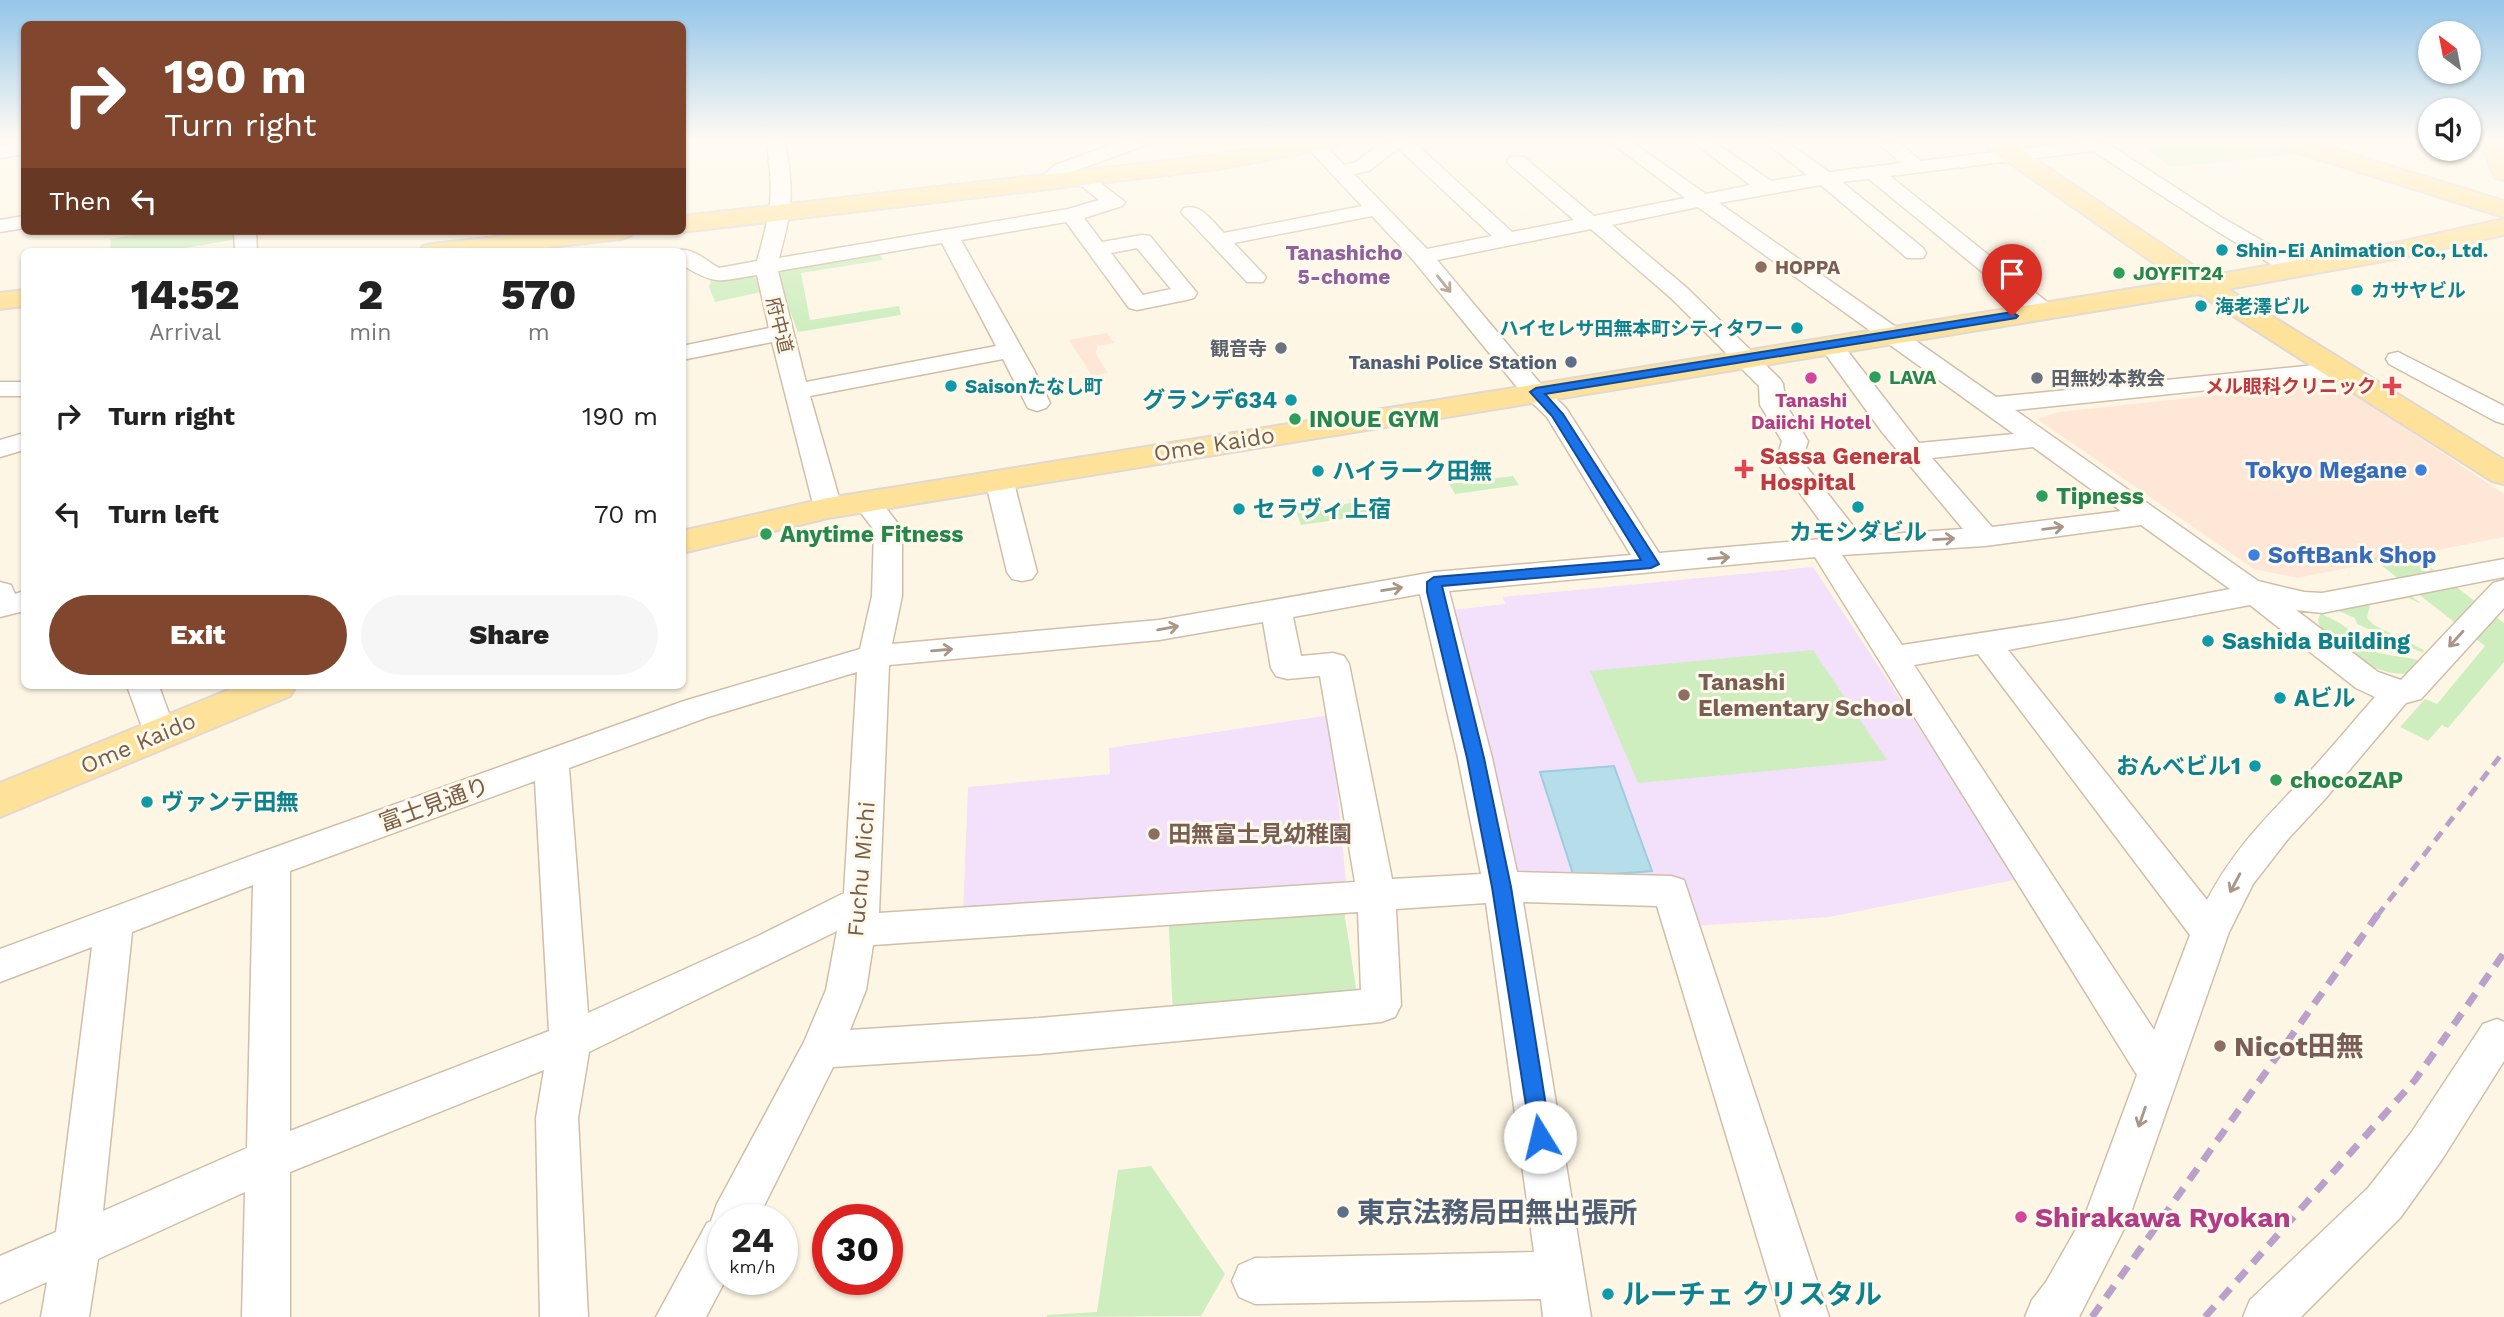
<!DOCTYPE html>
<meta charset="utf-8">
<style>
:root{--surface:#fff;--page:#f6f6f6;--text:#222;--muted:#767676;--accent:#81472e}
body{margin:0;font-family:"Work Sans","Noto Sans JP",sans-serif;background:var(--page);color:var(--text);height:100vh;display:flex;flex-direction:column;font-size:26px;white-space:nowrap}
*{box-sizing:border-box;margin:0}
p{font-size:23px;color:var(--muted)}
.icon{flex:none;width:38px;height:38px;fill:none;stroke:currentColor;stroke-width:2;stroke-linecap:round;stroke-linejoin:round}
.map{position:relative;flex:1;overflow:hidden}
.sheet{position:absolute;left:21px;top:248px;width:665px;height:441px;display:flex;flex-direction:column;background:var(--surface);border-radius:10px;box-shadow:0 2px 5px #0004}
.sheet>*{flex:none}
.hud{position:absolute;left:21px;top:21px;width:665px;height:214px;border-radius:10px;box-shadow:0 2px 5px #0004;background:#81472e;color:#fff;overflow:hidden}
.needle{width:46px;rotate:328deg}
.buttons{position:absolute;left:2418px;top:21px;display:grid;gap:14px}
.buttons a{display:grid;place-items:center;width:63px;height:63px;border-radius:50%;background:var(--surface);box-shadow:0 2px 5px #0004;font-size:35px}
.speed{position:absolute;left:707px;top:1204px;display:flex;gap:14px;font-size:35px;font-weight:700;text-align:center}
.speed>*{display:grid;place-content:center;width:91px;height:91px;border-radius:50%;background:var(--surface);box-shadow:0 2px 5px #0004;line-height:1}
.speed small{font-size:18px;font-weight:400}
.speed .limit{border:10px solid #d22;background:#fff;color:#111}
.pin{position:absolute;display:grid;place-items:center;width:60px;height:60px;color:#fff;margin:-72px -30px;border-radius:50% 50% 50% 0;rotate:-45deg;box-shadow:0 0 7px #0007}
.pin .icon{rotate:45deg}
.me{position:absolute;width:77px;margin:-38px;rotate:351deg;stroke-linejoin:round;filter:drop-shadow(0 0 5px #0008)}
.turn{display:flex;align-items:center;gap:24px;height:147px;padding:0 28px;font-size:32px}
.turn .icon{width:91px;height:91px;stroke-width:2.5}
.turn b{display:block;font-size:49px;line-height:60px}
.then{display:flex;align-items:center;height:66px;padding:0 28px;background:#0003;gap:14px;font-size:26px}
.eta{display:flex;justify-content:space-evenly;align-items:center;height:119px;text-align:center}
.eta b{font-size:42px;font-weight:800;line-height:49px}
.action{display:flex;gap:14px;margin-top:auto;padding:14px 28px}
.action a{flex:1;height:80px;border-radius:42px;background:var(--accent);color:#fff;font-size:28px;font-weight:800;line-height:80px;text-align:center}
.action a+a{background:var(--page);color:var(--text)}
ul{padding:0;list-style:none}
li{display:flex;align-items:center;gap:21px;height:98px;padding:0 28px}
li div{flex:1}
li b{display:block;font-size:26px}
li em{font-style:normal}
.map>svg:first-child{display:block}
.commercial{fill:#ffe7d7}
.education{fill:#f3e0fb}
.green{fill:#cfeec0}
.water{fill:#b6deea;stroke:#9bcddd;stroke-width:2}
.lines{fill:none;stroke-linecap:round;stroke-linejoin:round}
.minor-casing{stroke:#d1bea8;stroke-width:3}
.major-casing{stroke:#dfd8d3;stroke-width:4}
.minor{fill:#fff;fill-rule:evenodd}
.major{fill:#ffe29a;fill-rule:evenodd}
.rail-far1{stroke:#baa1ca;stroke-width:5;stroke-dasharray:11 8;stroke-linecap:butt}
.rail{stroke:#baa1ca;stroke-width:7;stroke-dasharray:14 10;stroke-linecap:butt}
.oneway{stroke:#a99687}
.route{fill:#1a73e8;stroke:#114b97;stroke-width:2}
.culture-dot{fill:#0f9aa8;stroke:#fff9ec;stroke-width:2.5}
.education-dot{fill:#8d6e63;stroke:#fff9ec;stroke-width:2.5}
.leisure-dot{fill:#2e9e5b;stroke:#fff9ec;stroke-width:2.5}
.worship-dot{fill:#6b7280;stroke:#fff9ec;stroke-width:2.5}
.service-dot{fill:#5c6f8a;stroke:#fff9ec;stroke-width:2.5}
.hotel-dot{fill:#d1479c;stroke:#fff9ec;stroke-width:2.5}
.health-dot{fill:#e0444e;stroke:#fff9ec;stroke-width:2.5}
.shop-dot{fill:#3f7fe0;stroke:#fff9ec;stroke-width:2.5}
.labels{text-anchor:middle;stroke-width:6;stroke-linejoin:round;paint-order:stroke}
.far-culture-label{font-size:19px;font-weight:bold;fill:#0d838f;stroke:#fff9ec;text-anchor:start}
.far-education-label{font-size:19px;font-weight:bold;fill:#785e54;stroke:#fff9ec;text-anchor:start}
.far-leisure-label{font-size:19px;font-weight:bold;fill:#27864d;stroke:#fff9ec;text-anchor:start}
.far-street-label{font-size:19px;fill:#7a5d46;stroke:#fff9ec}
.far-worship-label{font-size:19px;font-weight:bold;fill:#5b616d;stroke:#fff9ec;text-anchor:end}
.far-service-label{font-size:19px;font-weight:bold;fill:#4e5e75;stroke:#fff9ec;text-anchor:end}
.far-health-label{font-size:19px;font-weight:bold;fill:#be3a42;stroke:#fff9ec;text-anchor:end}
.far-hotel-label{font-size:19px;font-weight:bold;fill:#b23c85;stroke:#fff9ec}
.far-neighbourhood-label{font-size:21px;font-weight:bold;fill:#8f619e;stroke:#fff9ec}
.culture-label{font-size:23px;font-weight:bold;fill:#0d838f;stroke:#fff9ec;text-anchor:start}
.leisure-label{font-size:23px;font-weight:bold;fill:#27864d;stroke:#fff9ec;text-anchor:start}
.street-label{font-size:23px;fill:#7a5d46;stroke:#fff9ec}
.health-label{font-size:23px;font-weight:bold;fill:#be3a42;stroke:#fff9ec;text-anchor:start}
.shop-label{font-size:23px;font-weight:bold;fill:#366cbe;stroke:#fff9ec;text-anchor:end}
.education-label{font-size:23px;font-weight:bold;fill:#785e54;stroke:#fff9ec;text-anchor:start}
.near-education-label{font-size:28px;font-weight:bold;fill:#785e54;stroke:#fff9ec;text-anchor:start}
.near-service-label{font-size:28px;font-weight:bold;fill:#4e5e75;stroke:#fff9ec;text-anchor:start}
.near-hotel-label{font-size:28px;font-weight:bold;fill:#b23c85;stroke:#fff9ec;text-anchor:start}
.near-culture-label{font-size:28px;font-weight:bold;fill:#0d838f;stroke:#fff9ec;text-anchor:start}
</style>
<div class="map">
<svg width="2504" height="1317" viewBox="0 0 2504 1317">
<rect width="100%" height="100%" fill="#fef6e4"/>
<path class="commercial" d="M1107,333L1114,343L1097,346L1096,354L1108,373L1092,376L1069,340Z
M2331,383L2357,396L2504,494V537L2297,578L2254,569L2037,419L2058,412Z"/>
<path class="education" d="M1813,567L2019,879L1829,917L1693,926L1677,881L1514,879L1451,610L1505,604L1503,597Z
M1330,715L1346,881L963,915L968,787L1110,774L1109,748Z"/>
<path class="green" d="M2135,141H2260L2300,154L2171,167Z
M152,231H237V239L163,252H110L111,239Z
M878,250L883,260L801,273L810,320L899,306L901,315L798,332L775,272L782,268Z
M748,275L756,278L761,292L715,302L709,287L711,280Z
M1513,476L1519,485L1455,494L1449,484Z
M1372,500L1377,510L1364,516L1301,525L1296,511Z
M2410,552L2504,623V662L2448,728L2442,725L2428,741L2400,727L2425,699L2437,704L2485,646L2372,558Z
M2410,595L2422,604L2408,598L2370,605L2367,618L2374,625L2424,650L2423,653L2357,624L2355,618L2332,608Z
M2321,613C2329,618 2344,624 2350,631C2357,639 2359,646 2370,650C2387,657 2403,655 2420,661L2413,673C2375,678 2350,653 2321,633L2318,619Z
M1813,650L1887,760L1638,783L1590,671Z
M1342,898L1358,1000L1173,1015L1168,910Z
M1151,1166L1225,1274L1201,1316L1047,1317V1315L1097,1312L1118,1170Z"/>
<path class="water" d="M1614,766L1652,871L1574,877L1540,772Z"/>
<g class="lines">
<defs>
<path id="minor" d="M766,141H784C795,189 792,211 779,258L1068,209L1099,200L1073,179L1076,175H1090L1125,202L1122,206L1084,218L1102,242L1142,235L1150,236L1197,293L1194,298L1186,300L1137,310L1129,308L1066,222L961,240L1034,370L1050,403L1046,408L1037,411L1028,408L1003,359L810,396L842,508L838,514L828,516L818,514L814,508L772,342L682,360V346L769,328L757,275C717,281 718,286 682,265V252H673C689,244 705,260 719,268L757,261C771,211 775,194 766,141ZM942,243L996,346L806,382L778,271ZM1137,248L1171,289L1143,295L1111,253Z
M1121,141H1148L1146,145L1069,173L1053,186H1039L1036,182L1055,165Z
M1301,141H1321L1344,165L1356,162L1383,141H1413L1512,232L1574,220L1510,165L1507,161L1510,157H1524L1594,216L1685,198L1609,141H1630L1706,194L1750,185L1692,141H1713L1771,181L1807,175L1764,141H1785L1829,172L1901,163L1876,141H1897L1921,161L2082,141H2104L2221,217L2303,264L2306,269L2303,274H2287L2207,225L2093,151L1890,176L2052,306L2056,311L2052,316H2036L1869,179L1842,182L1923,248L1926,253L1923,258H1907L1821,185L1719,203L1996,397L2335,363L2344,365L2347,370L2344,375L2335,377L2015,410L2258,581L2304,592L2322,593L2504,559V577L2322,613L2296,610L2378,672L2401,680L2493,583L2504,580V608L2421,699L2406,703L2325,799L2288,839L2253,884L2229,932L2128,1221L2079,1317H2025L2032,1300L2046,1282L2087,1210L2137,1075L1815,557L1449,591L1492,758L1517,872L1671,876L1684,880L1829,1317H1781L1657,906L1523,902L1591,1317H1543L1541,1299L1255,1304L1239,1297L1232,1281L1239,1265L1255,1258L1534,1252L1486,903L1396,909L1401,1005L1395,1017L1381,1022L1039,1054L833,1067L757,1220H723V1279H726L706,1317H656L707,1223L711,1221L717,1204L804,1042L826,990L837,931L589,1052L578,1118L588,1317H540L536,1118L544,1070L290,1172V1317H242L245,1192L98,1259L89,1317H41L47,1282L0,1303V1256L56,1232L92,947L0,982V949L259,853L684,701L860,649L872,596L874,530L852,501L856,495L866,493L876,495L902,529V596L892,644L1159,620L1434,572L1631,555L1547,417L1521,392L1414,261L1372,216L1234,243L1266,277L1263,282H1247L1181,212L1184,208C1201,203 1212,221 1224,233L1362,206ZM1398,148L1492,236L1427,249L1354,174L1369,171ZM1698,207L2014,434L1919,443L1839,340H1823L1819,345L1882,432L1963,529L1861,536L1802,461L1808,441L1786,405L1783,384L1780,379L1687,288L1612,225ZM1591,229L1671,298L1759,386L1760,405L1782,441L1776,461L1833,538L1659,553L1566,408L1539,382L1437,260ZM2033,447L2121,511L1992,527L1932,458ZM2141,525L2230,589L2066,620L1902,645L1842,555L1985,546ZM1420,594L1458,758L1481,874L1392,879L1349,664L1344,656L1333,653L1301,656L1293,617ZM2250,605L2356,688L2375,697C2350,725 2326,755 2300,782C2262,822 2233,851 2207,900L2008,650ZM1263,622L1271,668L1276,676L1287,679L1320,676L1355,882L879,913L889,665L1159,640ZM1978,654L2190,935L2154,1030L1914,665ZM857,672L844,893L758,936L588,1013L569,768L708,717ZM535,781L549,1031L290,1131V871ZM253,885L247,1148L103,1211L132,932ZM1358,912L1361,990L1039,1018L850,1030L866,990L873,945Z
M24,142V154L0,158V146Z
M24,216V228L0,232V220Z
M234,231H256L257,252H235Z
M2398,352L2504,406V424L2495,421L2389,364L2386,359L2389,354Z
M0,382H24V396H0Z
M24,433V450L0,457V440Z
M999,471L1009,473L1013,479L1037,572L1032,579L1022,581L1012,579L1007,572L985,479L989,473Z
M0,582L11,585L15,594L24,591V611L0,617Z
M127,686H159L176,733L171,741L159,745L147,741Z
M2497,1019L2504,1022V1061L2441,1161L2400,1218L2301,1317H2243L2250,1300L2368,1188L2411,1133L2483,1024Z"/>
<path id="major" d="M1293,141H1342L1338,146L1330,148L1218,169L682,232L679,231H682V216L1218,155Z
M1982,141H2008L2209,276L2400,242L2504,219V235L2400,258L2228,289L2504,460V484L2492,481L2199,294L828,518L682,553V531L828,498L2180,281L1985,146Z
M2273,141H2309L2504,201V217L2277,146Z
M2485,141H2504V180L2495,178L2482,145Z
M551,231H634L630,236L621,239L503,252H419L423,246L432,244Z
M24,290V306L0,309V293Z
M238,686H296L290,696L0,817V783Z"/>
</defs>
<use href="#minor" class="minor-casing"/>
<use href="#major" class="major-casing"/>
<use href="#minor" class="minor"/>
<use href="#major" class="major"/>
<path class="rail-far1" d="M2377,916L2504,751"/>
<path class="rail" d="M2092,1317L2378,914
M2205,1317L2415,1080L2504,953"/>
</g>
<defs><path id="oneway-shaft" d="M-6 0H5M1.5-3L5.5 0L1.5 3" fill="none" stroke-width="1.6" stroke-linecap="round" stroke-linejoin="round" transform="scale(1.75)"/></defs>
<g class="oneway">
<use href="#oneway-shaft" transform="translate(1444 284) rotate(51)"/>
<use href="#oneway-shaft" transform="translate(2053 528) rotate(-7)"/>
<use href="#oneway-shaft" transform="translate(1944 539) rotate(-3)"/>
<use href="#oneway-shaft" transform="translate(1719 558) rotate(-5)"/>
<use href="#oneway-shaft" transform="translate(1392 589) rotate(-9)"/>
<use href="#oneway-shaft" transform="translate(1168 628) rotate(-10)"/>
<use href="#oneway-shaft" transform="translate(2456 639) rotate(132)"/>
<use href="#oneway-shaft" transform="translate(942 650) rotate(-5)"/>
<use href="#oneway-shaft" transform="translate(2235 883) rotate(118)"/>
<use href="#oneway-shaft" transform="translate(2142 1117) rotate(109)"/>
</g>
<linearGradient id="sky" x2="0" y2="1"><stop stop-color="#94c5e9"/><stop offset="0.43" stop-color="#fffbf3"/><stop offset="1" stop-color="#fffbf3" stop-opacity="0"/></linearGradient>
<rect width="2504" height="325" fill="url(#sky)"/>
<path class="route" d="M2012,312L2018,316L2016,318L1545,394L1563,414L1659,564L1651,568L1442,586L1484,758L1511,887L1551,1137L1548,1144L1540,1147L1532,1144L1492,887L1467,758L1427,592V582L1434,577L1641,560L1552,416L1530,392L1536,388Z"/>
<g class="culture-dot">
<circle cx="2222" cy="250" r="7"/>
<circle cx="2357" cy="290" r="7"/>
<circle cx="2201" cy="306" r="7"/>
<circle cx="1797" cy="328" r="7"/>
<circle cx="951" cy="386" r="7"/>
<circle cx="1291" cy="400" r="7"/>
<circle cx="1318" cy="471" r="7"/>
<circle cx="1858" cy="507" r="7"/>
<circle cx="1239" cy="509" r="7"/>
<circle cx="2208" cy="641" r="7"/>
<circle cx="2280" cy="698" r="7"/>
<circle cx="2255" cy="766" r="7"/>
<circle cx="147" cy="802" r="7"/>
<circle cx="1608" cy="1294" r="7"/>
</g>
<g class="education-dot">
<circle cx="1761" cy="267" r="7"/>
<circle cx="1684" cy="695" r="7"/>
<circle cx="1154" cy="834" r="7"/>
<circle cx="2220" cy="1046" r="7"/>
</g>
<g class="leisure-dot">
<circle cx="2119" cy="273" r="7"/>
<circle cx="1875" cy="377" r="7"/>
<circle cx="1295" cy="419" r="7"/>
<circle cx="2042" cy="496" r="7"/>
<circle cx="766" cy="534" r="7"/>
<circle cx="2276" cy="780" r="7"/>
</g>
<g class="worship-dot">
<circle cx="1281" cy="348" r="7"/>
<circle cx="2037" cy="378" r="7"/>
</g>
<g class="service-dot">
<circle cx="1571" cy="362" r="7"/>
<circle cx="1343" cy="1212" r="7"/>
</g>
<g class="hotel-dot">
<circle cx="1811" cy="378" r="7"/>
<circle cx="2021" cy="1217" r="7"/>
</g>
<g class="health-dot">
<path d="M2388.5 375.5h7v7h7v7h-7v7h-7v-7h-7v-7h7z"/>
<path d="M1740.5 458.5h7v7h7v7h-7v7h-7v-7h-7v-7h7z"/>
</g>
<g class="shop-dot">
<circle cx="2421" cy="470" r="7"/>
<circle cx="2254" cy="555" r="7"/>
</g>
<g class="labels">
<g class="far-culture-label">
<text x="2236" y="257">Shin-Ei Animation Co., Ltd.</text>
<text x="2371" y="297">カサヤビル</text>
<text x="2215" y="313">海老澤ビル</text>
<text x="1783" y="335" text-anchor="end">ハイセレサ田無本町シティタワー</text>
<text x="965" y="393">Saisonたなし町</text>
</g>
<g class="far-education-label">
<text x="1775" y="274">HOPPA</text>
</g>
<g class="far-leisure-label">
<text x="2133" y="280">JOYFIT24</text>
<text x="1889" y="384">LAVA</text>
</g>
<g class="far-street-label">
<text transform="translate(780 325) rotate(76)" y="7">府中道</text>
</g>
<g class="far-worship-label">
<text x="1267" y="355">観音寺</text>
<text x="2051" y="385" text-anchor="start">田無妙本教会</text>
</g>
<g class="far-service-label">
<text x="1557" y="369">Tanashi Police Station</text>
</g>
<g class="far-health-label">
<text x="2376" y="393">メル眼科クリニック</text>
</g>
<g class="far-hotel-label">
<text x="1811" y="407">Tanashi<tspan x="1811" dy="22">Daiichi Hotel</tspan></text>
</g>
<g class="far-neighbourhood-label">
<text x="1344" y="260">Tanashicho<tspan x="1344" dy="24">5-chome</tspan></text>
</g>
<g class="culture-label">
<text x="1277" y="408" text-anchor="end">グランデ634</text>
<text x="1332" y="479">ハイラーク田無</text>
<text x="1253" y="517">セラヴィ上宿</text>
<text x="1858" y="540" text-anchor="middle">カモシダビル</text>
<text x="2222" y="649">Sashida Building</text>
<text x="2294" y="706">Aビル</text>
<text x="2241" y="774" text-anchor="end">おんべビル1</text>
<text x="161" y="810">ヴァンテ田無</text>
</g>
<g class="leisure-label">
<text x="1309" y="427">INOUE GYM</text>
<text x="2056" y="504">Tipness</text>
<text x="780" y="542">Anytime Fitness</text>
<text x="2290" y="788">chocoZAP</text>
</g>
<g class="street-label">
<text transform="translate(1214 444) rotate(-9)" y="8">Ome Kaido</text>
<text transform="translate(138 743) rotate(-23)" y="8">Ome Kaido</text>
<text transform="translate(434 804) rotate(-20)" y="8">富士見通り</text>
<text transform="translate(861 869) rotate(-85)" y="8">Fuchu Michi</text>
</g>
<g class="health-label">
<text x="1760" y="464">Sassa General<tspan x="1760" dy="26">Hospital</tspan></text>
</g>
<g class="shop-label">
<text x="2407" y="478">Tokyo Megane</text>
<text x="2268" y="563" text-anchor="start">SoftBank Shop</text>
</g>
<g class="education-label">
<text x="1698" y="690">Tanashi<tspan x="1698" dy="26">Elementary School</tspan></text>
<text x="1168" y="842">田無富士見幼稚園</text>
</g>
<g class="near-education-label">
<text x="2234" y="1056">Nicot田無</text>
</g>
<g class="near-service-label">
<text x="1357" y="1222">東京法務局田無出張所</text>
</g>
<g class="near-hotel-label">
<text x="2035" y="1227">Shirakawa Ryokan</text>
</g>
<g class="near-culture-label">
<text x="1622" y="1304">ルーチェ クリスタル</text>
</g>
</g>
</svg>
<div class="buttons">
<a><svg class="needle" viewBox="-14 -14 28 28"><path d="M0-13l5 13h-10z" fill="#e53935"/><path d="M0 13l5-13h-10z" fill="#767676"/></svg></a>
<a><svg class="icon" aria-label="sound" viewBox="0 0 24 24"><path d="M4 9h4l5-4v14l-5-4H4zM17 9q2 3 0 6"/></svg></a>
</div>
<div class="speed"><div>24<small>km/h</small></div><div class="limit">30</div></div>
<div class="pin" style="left:2012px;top:316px;background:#d93025"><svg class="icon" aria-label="arrive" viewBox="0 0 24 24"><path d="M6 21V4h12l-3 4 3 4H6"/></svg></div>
<svg class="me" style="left:1540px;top:1137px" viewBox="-20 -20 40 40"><circle r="19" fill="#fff"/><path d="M0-13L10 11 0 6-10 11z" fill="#1a73e8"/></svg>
<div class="hud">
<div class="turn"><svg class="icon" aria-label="right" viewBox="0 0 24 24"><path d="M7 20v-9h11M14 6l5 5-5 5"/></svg><div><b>190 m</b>Turn right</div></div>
<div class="then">Then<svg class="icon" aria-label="left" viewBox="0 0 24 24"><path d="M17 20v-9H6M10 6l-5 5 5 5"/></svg></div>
</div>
<section class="sheet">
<div class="eta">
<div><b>14:52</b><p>Arrival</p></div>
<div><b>2</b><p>min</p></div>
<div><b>570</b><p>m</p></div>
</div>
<ul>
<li><svg class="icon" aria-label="right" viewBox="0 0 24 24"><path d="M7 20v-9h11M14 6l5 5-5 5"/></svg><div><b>Turn right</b></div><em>190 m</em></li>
<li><svg class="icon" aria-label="left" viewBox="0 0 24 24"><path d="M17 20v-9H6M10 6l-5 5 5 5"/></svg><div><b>Turn left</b></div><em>70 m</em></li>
</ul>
<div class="action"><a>Exit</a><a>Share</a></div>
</section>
</div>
